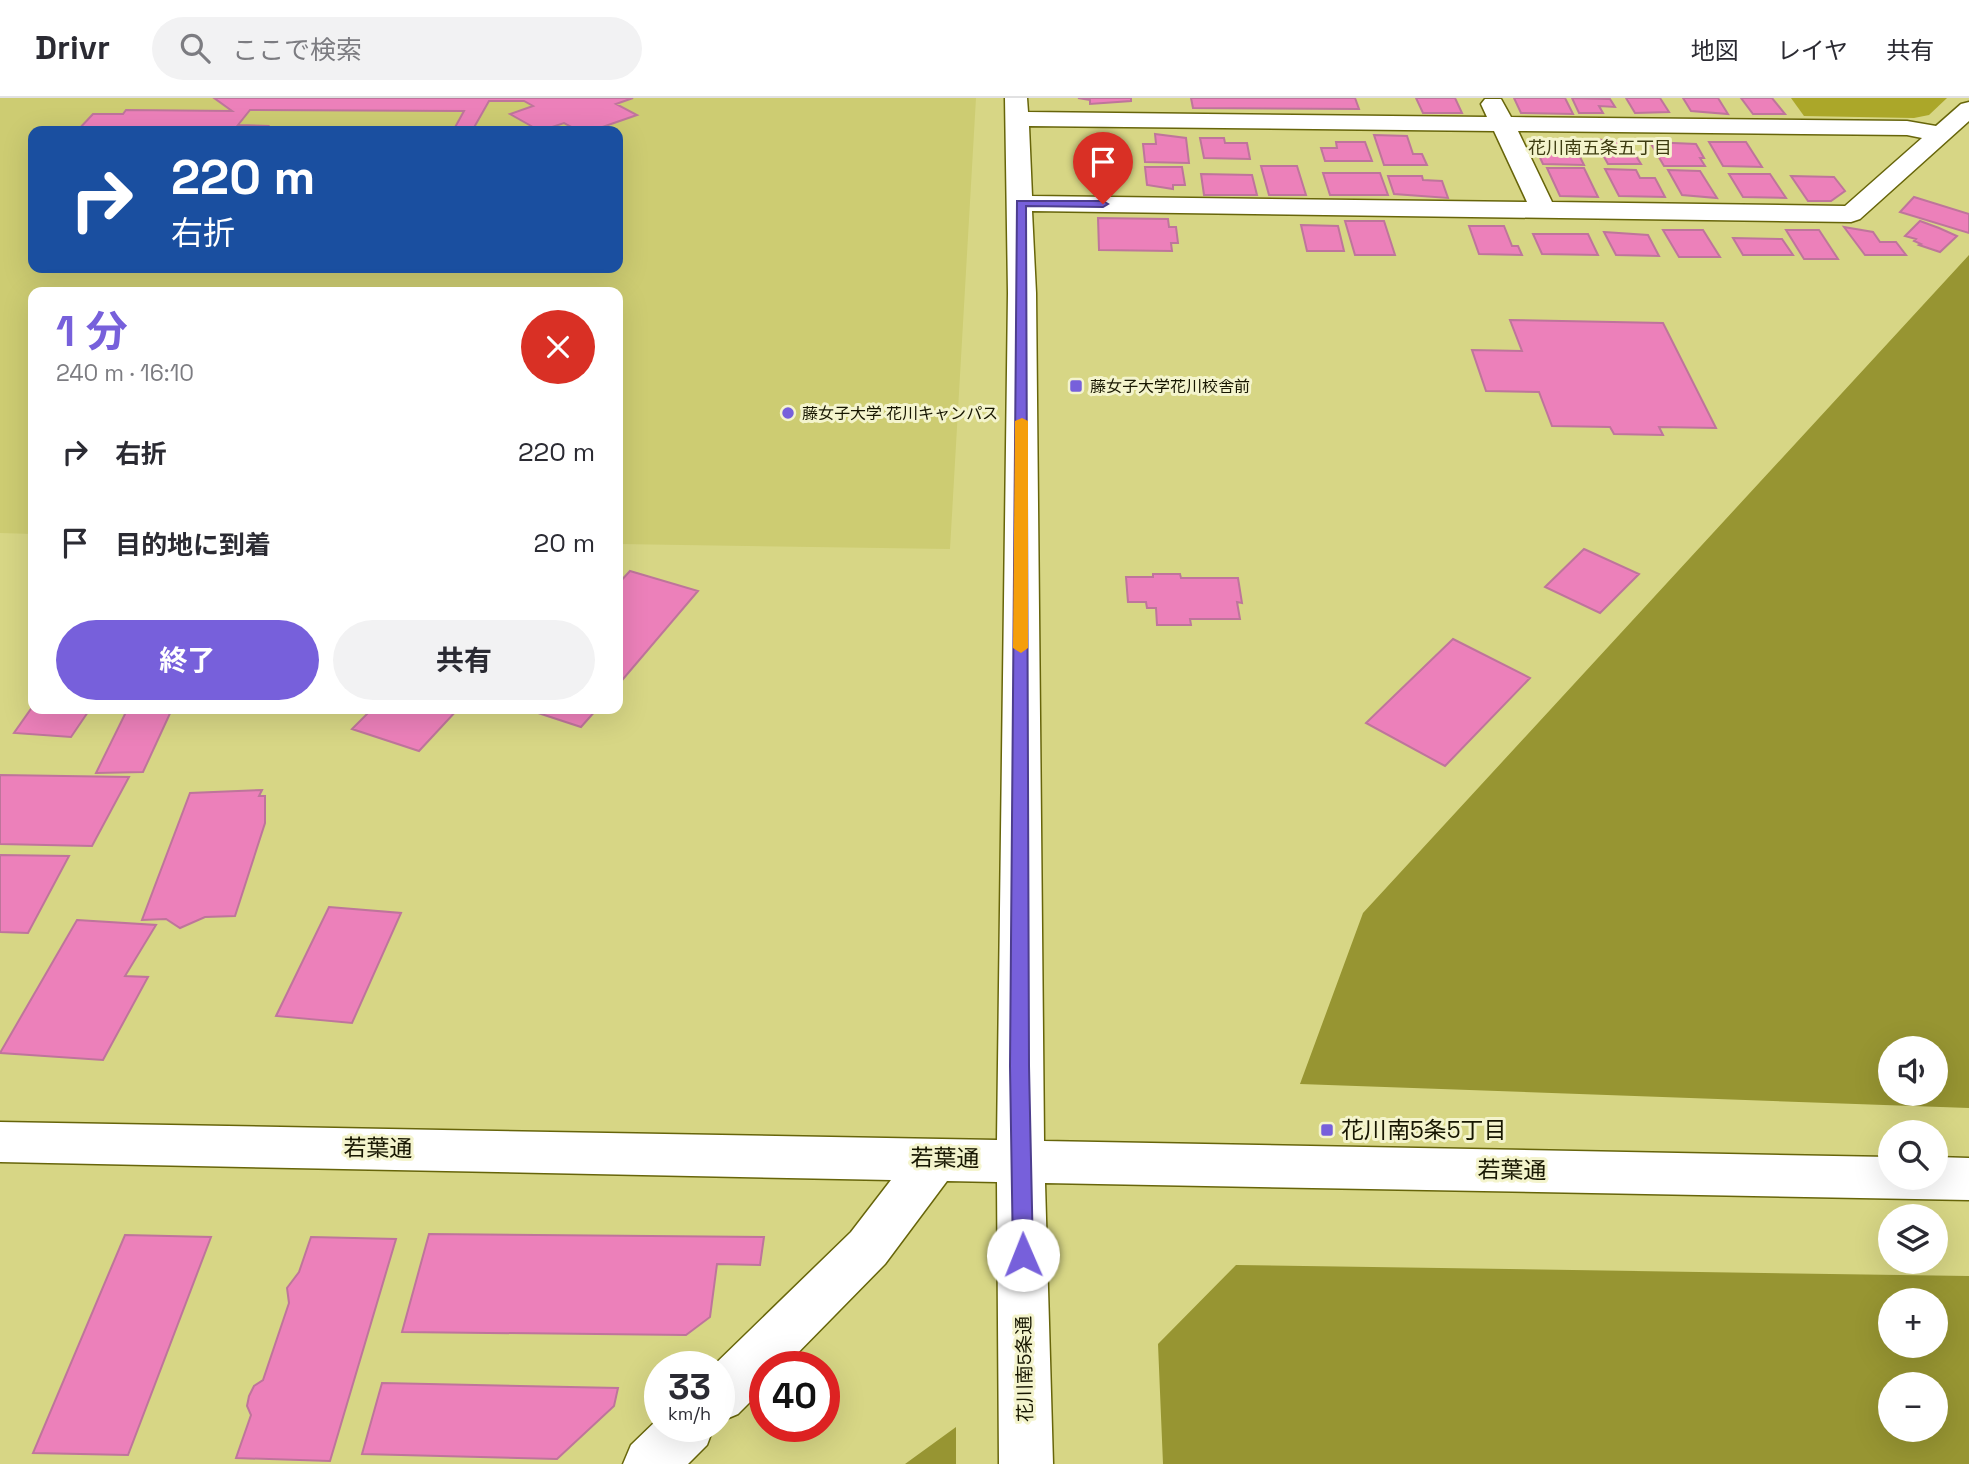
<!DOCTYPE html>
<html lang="ja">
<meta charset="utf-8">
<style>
:root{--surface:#fff;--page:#f2f2f3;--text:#2b2b33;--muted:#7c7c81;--line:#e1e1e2;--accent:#7760db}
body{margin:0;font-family:"Space Grotesk","Noto Sans JP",sans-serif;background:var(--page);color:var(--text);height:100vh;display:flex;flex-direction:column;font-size:26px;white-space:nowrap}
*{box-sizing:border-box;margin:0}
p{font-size:23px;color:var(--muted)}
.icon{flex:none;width:38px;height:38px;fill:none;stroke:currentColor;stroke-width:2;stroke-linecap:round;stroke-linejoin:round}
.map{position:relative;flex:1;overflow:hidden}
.panel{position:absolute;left:28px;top:189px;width:595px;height:427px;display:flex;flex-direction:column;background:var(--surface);border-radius:14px;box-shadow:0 7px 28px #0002}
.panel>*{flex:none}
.top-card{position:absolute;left:28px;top:28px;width:595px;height:147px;border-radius:14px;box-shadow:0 7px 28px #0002;background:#1a4fa0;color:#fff;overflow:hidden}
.buttons{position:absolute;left:1878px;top:938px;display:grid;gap:14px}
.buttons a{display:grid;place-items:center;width:70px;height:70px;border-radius:50%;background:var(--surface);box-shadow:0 7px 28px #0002;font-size:35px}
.speed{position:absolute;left:644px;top:1253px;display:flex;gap:14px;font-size:35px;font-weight:700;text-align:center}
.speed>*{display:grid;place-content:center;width:91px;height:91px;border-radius:50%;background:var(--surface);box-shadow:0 7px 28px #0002;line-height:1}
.speed small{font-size:18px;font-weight:400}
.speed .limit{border:10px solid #d22;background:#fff;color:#111}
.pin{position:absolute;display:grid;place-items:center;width:60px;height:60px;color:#fff;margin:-72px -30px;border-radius:50% 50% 50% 0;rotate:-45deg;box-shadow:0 0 7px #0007}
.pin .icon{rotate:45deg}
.me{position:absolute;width:77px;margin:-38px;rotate:359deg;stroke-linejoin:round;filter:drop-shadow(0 0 5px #0008)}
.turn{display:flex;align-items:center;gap:24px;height:147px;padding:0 28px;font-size:32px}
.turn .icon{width:91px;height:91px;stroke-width:2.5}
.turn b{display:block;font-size:49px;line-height:60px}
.round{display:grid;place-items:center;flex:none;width:74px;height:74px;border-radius:37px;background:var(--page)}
.overview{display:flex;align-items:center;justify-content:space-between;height:119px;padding:0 28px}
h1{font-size:42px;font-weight:700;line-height:52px;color:var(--accent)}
.action{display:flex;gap:14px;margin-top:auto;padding:14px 28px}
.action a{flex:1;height:80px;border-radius:42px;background:var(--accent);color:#fff;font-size:28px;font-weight:700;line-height:80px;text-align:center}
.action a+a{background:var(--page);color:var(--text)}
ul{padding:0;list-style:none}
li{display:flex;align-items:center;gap:21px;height:91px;padding:0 28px}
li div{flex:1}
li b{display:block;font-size:26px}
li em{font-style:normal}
header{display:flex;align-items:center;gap:42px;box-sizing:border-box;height:98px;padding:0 35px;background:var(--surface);border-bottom:2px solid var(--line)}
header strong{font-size:33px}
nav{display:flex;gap:38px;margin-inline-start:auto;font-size:24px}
.search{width:490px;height:63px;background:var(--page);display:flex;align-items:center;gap:18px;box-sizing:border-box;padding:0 24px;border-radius:38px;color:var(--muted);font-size:26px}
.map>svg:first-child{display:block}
.built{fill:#cdcc72;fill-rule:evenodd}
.green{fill:#aba729}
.forest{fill:#979532;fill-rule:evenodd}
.building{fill:#ec80ba;stroke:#be759b;stroke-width:2}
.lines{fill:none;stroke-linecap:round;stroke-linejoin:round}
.minor-casing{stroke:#67650a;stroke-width:3}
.minor{fill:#fff;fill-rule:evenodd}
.route{fill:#7760db;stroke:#4d3e8e;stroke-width:2}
.slow{fill:#f59e0b}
.poi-dot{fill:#7760db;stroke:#f4f4cd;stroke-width:2.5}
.labels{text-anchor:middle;stroke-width:6;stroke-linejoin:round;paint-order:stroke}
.far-poi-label{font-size:16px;fill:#171601;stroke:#f4f4cd;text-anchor:start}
.far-neighbourhood-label{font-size:18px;fill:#3d3c11;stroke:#f4f4cd}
.street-label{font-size:19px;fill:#171601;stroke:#f4f4cd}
.near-poi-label{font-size:23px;fill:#171601;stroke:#f4f4cd;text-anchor:start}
.near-street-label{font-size:23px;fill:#171601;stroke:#f4f4cd}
</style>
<header>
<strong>Drivr</strong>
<div class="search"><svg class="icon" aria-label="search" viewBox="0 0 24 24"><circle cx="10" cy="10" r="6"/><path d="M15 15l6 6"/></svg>ここで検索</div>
<nav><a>地図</a><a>レイヤ</a><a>共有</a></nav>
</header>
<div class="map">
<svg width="1969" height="1366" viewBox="0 0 1969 1366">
<rect width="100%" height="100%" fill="#d7d685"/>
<path class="built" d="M0,0H976L950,451L618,446V194H33V436L0,435ZM33,33H618V170H33Z"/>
<path class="green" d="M1791,0H1947L1929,17L1914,20L1804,18Z"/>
<path class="forest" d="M1969,157V1010L1300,986L1363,815ZM1890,950H1936V996H1890Z
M1236,1167L1969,1178V1366H1163L1158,1246ZM1890,1202H1936V1248H1890ZM1890,1286H1936V1332H1890Z
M956,1329V1366H905Z"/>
<path class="building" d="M214,0H633L616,6L637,17L591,33H579L564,25L540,33L510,16L533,8L524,3H489L472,33H453L464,13L250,12L238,27L268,28L264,33H77L93,16H123L126,12L232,13Z
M1078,0H1131V3L1090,6V2Z
M1191,0H1355L1359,11L1193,10Z
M1416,0H1455L1462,15H1423Z
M1514,0H1565L1573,16L1521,15Z
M1572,0L1610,1L1615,9L1599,8L1603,15H1579Z
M1626,0H1660L1669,14L1635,15Z
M1683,0H1718L1728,16L1691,13Z
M1741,0H1772L1785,16H1753Z
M1155,36L1186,40L1189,65L1145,64L1143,46H1156Z
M1374,37L1407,38L1413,56H1422L1427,67H1384Z
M1200,40H1224L1225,45H1247L1250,61L1204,60Z
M1594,41L1628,45L1641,66H1608Z
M1336,44H1365L1372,63H1325L1321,50H1337Z
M1650,44L1696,46L1704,60H1700L1705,68H1664Z
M1709,44H1746L1762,69L1723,68Z
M1534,47L1575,49L1584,67L1543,66Z
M1261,68H1297L1306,97H1269Z
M1145,69H1182L1185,87H1173V91L1147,87Z
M1547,70H1584L1598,99L1560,98Z
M1605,71L1636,72L1640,80H1655L1665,99L1619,98Z
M1668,72L1700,73L1717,100L1682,97Z
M1323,75H1380L1388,97H1330Z
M1201,76L1252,77L1257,97H1204Z
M1729,76H1770L1786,100L1743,99Z
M1388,78H1422L1423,82L1442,83L1448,100L1394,96Z
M1791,78L1834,79L1845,93L1831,103H1808Z
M1914,99L1969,116V135L1900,114Z
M1098,120L1168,121L1169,129H1176L1178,145H1171L1172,153L1099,152Z
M1345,123H1384L1395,157H1355Z
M1920,123L1939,130L1957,138L1940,154L1919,147L1921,146L1914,143L1916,141L1905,138Z
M1301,127L1338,128L1344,153H1307Z
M1469,128H1504L1512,148H1518L1522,157L1479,156Z
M1844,129L1873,134L1880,144H1896L1906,157H1865Z
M1663,132H1703L1720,159H1679Z
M1786,132H1819L1838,161H1804Z
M1604,134L1648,137L1659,158L1616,157Z
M1533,136H1588L1598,157L1542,156Z
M1733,140L1782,141L1793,157H1743Z
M1510,222L1663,225L1716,330L1659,329L1663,337L1614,336L1610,329L1552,328L1539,294L1486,293L1472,252L1522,253Z
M1584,451L1639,476L1600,515L1545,489Z
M630,473L698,493L618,587V486Z
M1153,476H1180L1181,480H1238L1242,505L1237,504L1240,521H1190L1191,527H1157L1156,510H1147L1146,504H1128L1126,479H1153Z
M1453,541L1530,580L1445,668L1366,625Z
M33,608V611H90L71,639L14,635Z
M172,611L143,674L96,675L127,612Z
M372,611H458L419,653L352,631Z
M526,611H597L581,629Z
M0,677L129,679L92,748L0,746Z
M262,692L259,698H265V725L235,818L205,819L180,830L166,821L142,822L190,695Z
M0,757L69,758L28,835L0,834Z
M329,809L401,815L352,925L276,918Z
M77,822L156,827L125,878L148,879L103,962L0,955Z
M429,1136L764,1139L760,1167L717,1166L710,1219L686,1237L402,1234Z
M125,1137L211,1139L128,1357L33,1355Z
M311,1139L396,1141L330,1363L236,1360L251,1317L247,1308L249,1298L254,1288L263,1282L289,1205L287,1190L299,1174Z
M382,1285L618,1290L614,1308L557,1361L362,1356Z"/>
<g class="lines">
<defs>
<path id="minor" d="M1005,0H1027L1028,14L1487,19L1481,6L1485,1H1501L1511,19L1907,23L1936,28L1961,6L1969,4V23L1860,121L1851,124L1032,113L1036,195L1044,1043L1890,1059V1080H1936V1059L1969,1060V1102L1045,1085L1053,1366H999L997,1084L947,1083L885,1166L784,1269H765V1289L738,1316L719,1324V1269H712L851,1134L891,1082L0,1064V1024L997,1042L1008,195ZM1029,28L1494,33L1527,104L1032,98ZM1518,33L1907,37L1922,40L1845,108L1552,104Z
M660,1319V1328H714L707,1347L688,1366H623L631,1347Z"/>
</defs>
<use href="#minor" class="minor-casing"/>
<use href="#minor" class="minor"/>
</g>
<path class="route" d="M1017,103H1103L1108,106L1103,109L1026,108L1029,968L1033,1157L1030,1163L1023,1166L1016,1163L1013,1157L1010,968Z"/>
<path class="slow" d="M1022,320L1028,323V550L1021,555L1013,550L1015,323Z"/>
<g class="poi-dot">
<rect x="1069" y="281" width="14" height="14" rx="3.5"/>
<circle cx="788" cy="315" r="7"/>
<rect x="1320" y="1025" width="14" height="14" rx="3.5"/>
</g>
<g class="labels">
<g class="far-poi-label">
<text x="1090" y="294">藤女子大学花川校舎前</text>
<text x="802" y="321">藤女子大学 花川キャンパス</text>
</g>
<g class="far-neighbourhood-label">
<text x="1600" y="56">花川南五条五丁目</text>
</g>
<g class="street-label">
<text transform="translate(1024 1271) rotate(-91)" y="7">花川南5条通</text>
</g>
<g class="near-poi-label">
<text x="1341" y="1040">花川南5条5丁目</text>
</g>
<g class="near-street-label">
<text transform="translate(378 1050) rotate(1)" y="8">若葉通</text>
<text transform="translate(945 1060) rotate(1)" y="8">若葉通</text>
<text transform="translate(1512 1072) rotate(1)" y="8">若葉通</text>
</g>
</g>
</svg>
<div class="buttons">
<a><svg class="icon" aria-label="sound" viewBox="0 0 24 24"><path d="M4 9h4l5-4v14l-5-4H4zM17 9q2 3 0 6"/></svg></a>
<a><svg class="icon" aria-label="search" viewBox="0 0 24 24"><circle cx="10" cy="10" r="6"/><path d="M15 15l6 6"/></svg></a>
<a><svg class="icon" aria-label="layers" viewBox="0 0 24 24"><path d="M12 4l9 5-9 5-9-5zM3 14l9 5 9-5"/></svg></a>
<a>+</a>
<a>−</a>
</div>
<div class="speed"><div>33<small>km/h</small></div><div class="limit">40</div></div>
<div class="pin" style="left:1103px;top:106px;background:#d93025"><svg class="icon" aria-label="arrive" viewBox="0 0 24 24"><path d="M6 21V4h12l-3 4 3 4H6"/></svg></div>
<svg class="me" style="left:1023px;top:1157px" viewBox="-20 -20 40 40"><circle r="19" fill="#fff"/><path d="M0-13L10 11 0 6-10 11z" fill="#7760db"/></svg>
<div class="top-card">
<div class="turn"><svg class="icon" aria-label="right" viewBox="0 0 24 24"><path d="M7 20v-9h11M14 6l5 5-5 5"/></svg><div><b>220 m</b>右折</div></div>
</div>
<section class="panel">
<div class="overview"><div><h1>1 分</h1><p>240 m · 16:10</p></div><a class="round" style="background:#d93025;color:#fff"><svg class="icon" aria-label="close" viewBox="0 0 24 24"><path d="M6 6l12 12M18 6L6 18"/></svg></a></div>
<ul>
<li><svg class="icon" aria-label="right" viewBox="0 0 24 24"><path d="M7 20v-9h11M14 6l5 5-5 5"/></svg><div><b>右折</b></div><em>220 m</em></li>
<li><svg class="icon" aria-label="arrive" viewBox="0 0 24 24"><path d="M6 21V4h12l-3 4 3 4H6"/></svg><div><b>目的地に到着</b></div><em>20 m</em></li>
</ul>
<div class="action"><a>終了</a><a>共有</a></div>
</section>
</div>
